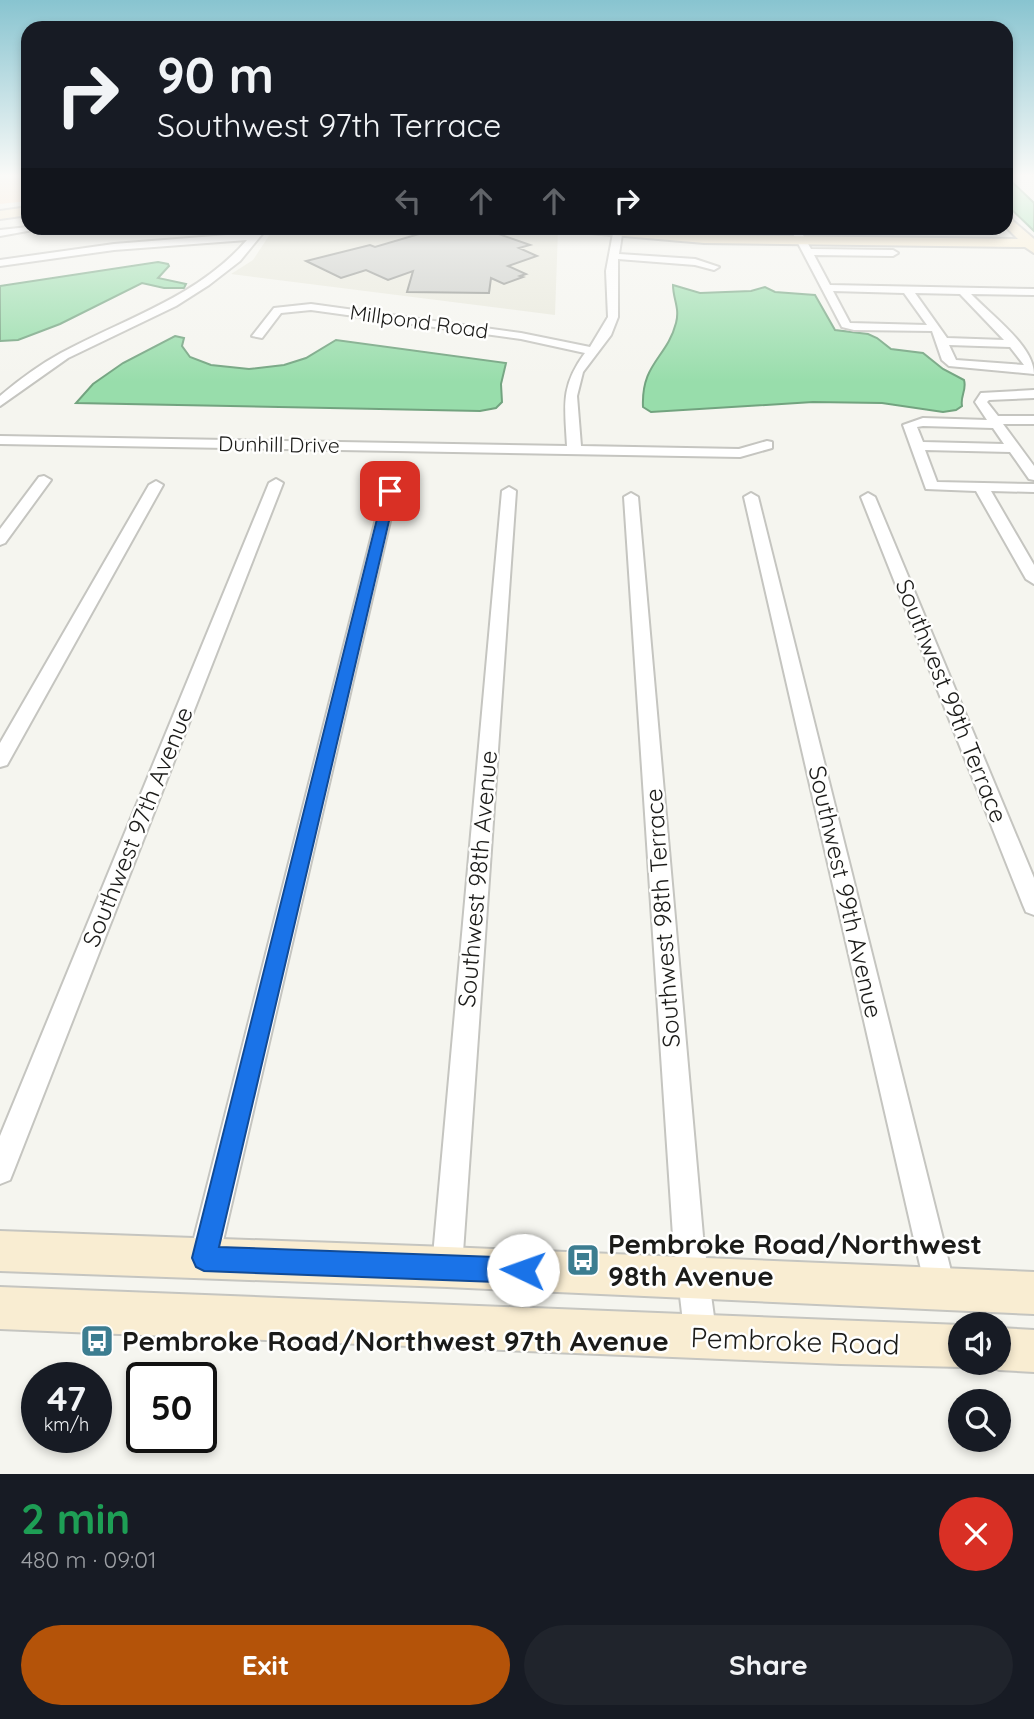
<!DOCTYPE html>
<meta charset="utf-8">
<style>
:root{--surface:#171b24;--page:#20242c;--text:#f1f3f6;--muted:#9ea1a6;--accent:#b45309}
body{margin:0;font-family:Quicksand,sans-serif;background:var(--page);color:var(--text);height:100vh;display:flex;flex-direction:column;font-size:26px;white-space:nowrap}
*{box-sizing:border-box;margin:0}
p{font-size:23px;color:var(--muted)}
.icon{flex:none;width:38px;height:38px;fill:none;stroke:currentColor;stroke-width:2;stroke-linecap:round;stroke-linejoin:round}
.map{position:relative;height:1474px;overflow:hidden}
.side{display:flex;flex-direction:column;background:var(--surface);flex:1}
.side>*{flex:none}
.guide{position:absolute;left:21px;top:21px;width:992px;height:214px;border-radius:21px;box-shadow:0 4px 10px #0003;background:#171b24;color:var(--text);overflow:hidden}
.controls{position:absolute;left:948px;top:1312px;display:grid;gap:14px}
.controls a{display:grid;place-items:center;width:63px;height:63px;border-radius:50%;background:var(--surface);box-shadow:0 4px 10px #0003;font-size:35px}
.speed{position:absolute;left:21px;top:1362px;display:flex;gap:14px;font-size:35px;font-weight:700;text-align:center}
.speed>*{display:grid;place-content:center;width:91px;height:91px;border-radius:50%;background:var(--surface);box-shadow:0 4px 10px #0003;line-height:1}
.speed small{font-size:18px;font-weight:400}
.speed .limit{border:4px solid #111;border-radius:10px;background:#fff;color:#111}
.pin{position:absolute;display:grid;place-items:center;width:60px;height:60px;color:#fff;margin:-30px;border-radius:14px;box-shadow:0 4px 10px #0006}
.me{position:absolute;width:77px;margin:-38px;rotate:273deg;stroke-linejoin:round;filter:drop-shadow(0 0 5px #0008)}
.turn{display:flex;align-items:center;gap:24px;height:147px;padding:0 21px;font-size:32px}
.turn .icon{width:91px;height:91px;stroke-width:2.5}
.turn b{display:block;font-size:49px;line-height:60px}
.lanes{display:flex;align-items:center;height:66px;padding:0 21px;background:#0003;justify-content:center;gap:35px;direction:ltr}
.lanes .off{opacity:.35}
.round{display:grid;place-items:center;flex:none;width:74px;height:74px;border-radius:37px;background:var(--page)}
.head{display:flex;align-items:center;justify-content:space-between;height:119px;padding:0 21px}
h1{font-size:42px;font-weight:700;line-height:52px;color:#1e9e55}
.primary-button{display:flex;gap:14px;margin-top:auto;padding:14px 21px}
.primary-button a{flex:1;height:80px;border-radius:42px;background:var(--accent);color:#fff;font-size:28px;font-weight:700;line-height:80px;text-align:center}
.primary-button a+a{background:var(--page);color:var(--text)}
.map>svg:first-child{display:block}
.built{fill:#e8e8db}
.green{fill:#fee0c5}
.water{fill:#98ddab;stroke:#72a37f;stroke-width:2}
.building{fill:#c8cac5;stroke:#888b86;stroke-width:2}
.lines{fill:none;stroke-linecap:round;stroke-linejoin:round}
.street-casing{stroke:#c5c5c0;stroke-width:4}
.secondary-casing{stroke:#c5c5c0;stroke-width:4}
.street{fill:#fff;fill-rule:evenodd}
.secondary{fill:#f9edd2;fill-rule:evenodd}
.route{fill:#1a73e8;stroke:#114b97;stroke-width:2}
.labels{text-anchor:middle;stroke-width:5;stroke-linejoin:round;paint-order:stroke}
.far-street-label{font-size:21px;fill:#1b1b19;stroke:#fffffe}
.street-label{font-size:24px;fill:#1b1b19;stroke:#fffffe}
.near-poi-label{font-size:28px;font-weight:bold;fill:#1b1b19;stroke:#fffffe;text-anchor:start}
.near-street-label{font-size:28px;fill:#1b1b19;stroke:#fffffe}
</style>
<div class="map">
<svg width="1034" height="1474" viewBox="0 0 1034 1474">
<rect width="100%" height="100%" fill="#f5f5ef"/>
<path class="built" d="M274,228H546L558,230L555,315L231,274L253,260Z"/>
<path class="green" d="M0,175H28V201L0,204Z"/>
<path class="water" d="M1006,176L1034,203V231L1006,204Z
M158,262L168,264L169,266L158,278L186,284L184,288H164L142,283L60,324L18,340L0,341V286Z
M673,285L700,293L751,291L765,287L775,292L815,295L835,330L868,334L877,338L891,349L923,353L943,369L964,380C967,390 960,396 962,406L956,410L943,412L882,403L813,402L651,412L643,407C641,363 667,358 676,323C680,308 673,299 673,285Z
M175,336L184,338L182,346L190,357L211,365L249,369L284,365L306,358L336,340L506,363L501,384L502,402L496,408L480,411L76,403L93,384L123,363Z"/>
<path class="building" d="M429,231L496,233L530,245L519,248L537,256L508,266L526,274L520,276L523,277L504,284L491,278L489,293L407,292L413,271L388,280L366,270L341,278L306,261L370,245L375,247Z"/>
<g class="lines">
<defs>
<path id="street" d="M28,227L44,228L0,236V230Z
M257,228H267L240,261L209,285L176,306L68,358L0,406V396C19,380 39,365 61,353C126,318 198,297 247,240L114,250L0,266V260L114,244L252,233Z
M614,228H623L619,254L695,259L719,267L714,270L695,265L618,259V317L611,335L583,372L577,396L581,446L739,449L767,441L772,442V448L740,457L0,444V436L567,446C565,406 560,387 585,353L521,339L311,310L281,313L262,338L252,336L274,308L311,304L521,333L590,347L608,317L606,271Z
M790,228H799L811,249L893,250L898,253L893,256L814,255L830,285L1034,289V295L971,294C990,314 1034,346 1034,374L949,366L942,360L932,331L854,330L842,327ZM833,291L904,293L927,325L850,323ZM915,293L960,294L1004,340L947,338ZM949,345L1010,347L1024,365L956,360Z
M1034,390V398L989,400L987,402L998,416H1034V424H1003L1034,466V480L1029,479L1010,452L925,450L937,482L1034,484V492L991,491L1034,565V584L1026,579L976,491L926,489L903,425L923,418L987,420L975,402L981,393ZM923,426L993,428L1004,444L923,442L917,427Z
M44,476L51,480L5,543L0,545V529L39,477Z
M276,479L283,483L14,1170L10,1180L0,1184V1136L269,483Z
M156,481L163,485L7,765L0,767V743L149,485Z
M390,487L397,491L219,1258L214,1268L204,1273L194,1268L189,1258L383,491Z
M509,487L516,491L462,1267L457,1277L447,1282L437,1277L432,1267L502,491Z
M631,493L638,497L703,1236L717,1339L712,1350L701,1355L690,1350L685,1339L673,1236L624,497Z
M751,493L758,497L955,1287L951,1298L940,1302L929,1298L925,1287L744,497Z
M868,493L875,497L1034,878V915L1026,912L1023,905L861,497Z"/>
<path id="secondary" d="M28,207V215L0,219V211Z
M1006,215L1034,239V253L1025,247L704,243L578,232L572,228H616L704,235L1018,239L1006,227Z
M0,1231L447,1247L1034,1272V1314L447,1287L0,1271Z
M0,1287L961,1325V1363H971L961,1367L841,1364L0,1329Z
M999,1328L1034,1330V1372L999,1370L984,1364L999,1363Z"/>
</defs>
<use href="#street" class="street-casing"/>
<use href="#secondary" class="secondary-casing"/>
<use href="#street" class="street"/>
<use href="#secondary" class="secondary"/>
</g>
<linearGradient id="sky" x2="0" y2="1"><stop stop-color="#88c4d0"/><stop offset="0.46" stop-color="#fafaf8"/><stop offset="1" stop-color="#fafaf8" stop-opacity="0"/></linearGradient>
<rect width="1034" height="382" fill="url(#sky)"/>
<path class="route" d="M390,487L396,491L219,1247L523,1258L531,1262L535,1270L531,1279L523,1283L204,1271L196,1267L192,1258L384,491Z"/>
<defs>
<symbol id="bus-square" viewBox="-11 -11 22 22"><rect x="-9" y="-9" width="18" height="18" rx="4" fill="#3c7d90" stroke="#fffffe"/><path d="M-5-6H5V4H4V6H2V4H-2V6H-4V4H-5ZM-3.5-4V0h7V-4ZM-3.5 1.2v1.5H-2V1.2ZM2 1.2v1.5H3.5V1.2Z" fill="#fff"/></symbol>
</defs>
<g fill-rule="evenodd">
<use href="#bus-square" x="564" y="1241" width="38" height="38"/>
<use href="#bus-square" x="78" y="1322" width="38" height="38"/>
</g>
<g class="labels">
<g class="far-street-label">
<text transform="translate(419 322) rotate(8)" y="7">Millpond Road</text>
<text transform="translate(279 445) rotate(1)" y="7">Dunhill Drive</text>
</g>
<g class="street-label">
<text transform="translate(951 701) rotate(68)" y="8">Southwest 99th Terrace</text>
<text transform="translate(138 827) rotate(-68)" y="8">Southwest 97th Avenue</text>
<text transform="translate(478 879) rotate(-85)" y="8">Southwest 98th Avenue</text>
<text transform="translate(845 892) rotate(77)" y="8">Southwest 99th Avenue</text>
<text transform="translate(663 918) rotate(-94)" y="8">Southwest 98th Terrace</text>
</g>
<g class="near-poi-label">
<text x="608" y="1254">Pembroke Road/Northwest<tspan x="608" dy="32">98th Avenue</tspan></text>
<text x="122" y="1351">Pembroke Road/Northwest 97th Avenue</text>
</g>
<g class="near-street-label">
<text transform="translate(795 1341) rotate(2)" y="10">Pembroke Road</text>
</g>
</g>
</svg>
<div class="controls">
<a><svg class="icon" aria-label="sound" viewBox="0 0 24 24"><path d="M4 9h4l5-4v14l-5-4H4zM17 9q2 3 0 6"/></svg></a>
<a><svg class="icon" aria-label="search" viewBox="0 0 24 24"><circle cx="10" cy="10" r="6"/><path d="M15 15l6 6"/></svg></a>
</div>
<div class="speed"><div>47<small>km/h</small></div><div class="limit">50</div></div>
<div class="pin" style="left:390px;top:491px;background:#d93025"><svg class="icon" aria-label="arrive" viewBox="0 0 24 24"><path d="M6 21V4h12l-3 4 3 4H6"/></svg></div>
<svg class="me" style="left:523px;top:1270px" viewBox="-20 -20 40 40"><circle r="19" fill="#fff"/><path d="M0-13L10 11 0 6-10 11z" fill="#1a73e8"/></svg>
<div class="guide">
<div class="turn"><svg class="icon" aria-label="right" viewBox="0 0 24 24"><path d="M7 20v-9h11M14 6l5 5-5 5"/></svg><div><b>90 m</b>Southwest 97th Terrace</div></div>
<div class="lanes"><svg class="icon off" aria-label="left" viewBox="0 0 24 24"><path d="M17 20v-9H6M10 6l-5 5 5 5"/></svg><svg class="icon off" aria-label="ahead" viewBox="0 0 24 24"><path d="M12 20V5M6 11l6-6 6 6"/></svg><svg class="icon off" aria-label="ahead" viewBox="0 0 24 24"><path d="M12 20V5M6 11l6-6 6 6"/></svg><svg class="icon" aria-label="right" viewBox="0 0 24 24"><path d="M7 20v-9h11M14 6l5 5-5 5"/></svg></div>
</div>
</div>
<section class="side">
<div class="head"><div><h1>2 min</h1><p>480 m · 09:01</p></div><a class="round" style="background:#d93025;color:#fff"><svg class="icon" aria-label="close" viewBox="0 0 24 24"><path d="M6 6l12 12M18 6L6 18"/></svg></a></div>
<div class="primary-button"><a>Exit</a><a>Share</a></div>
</section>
